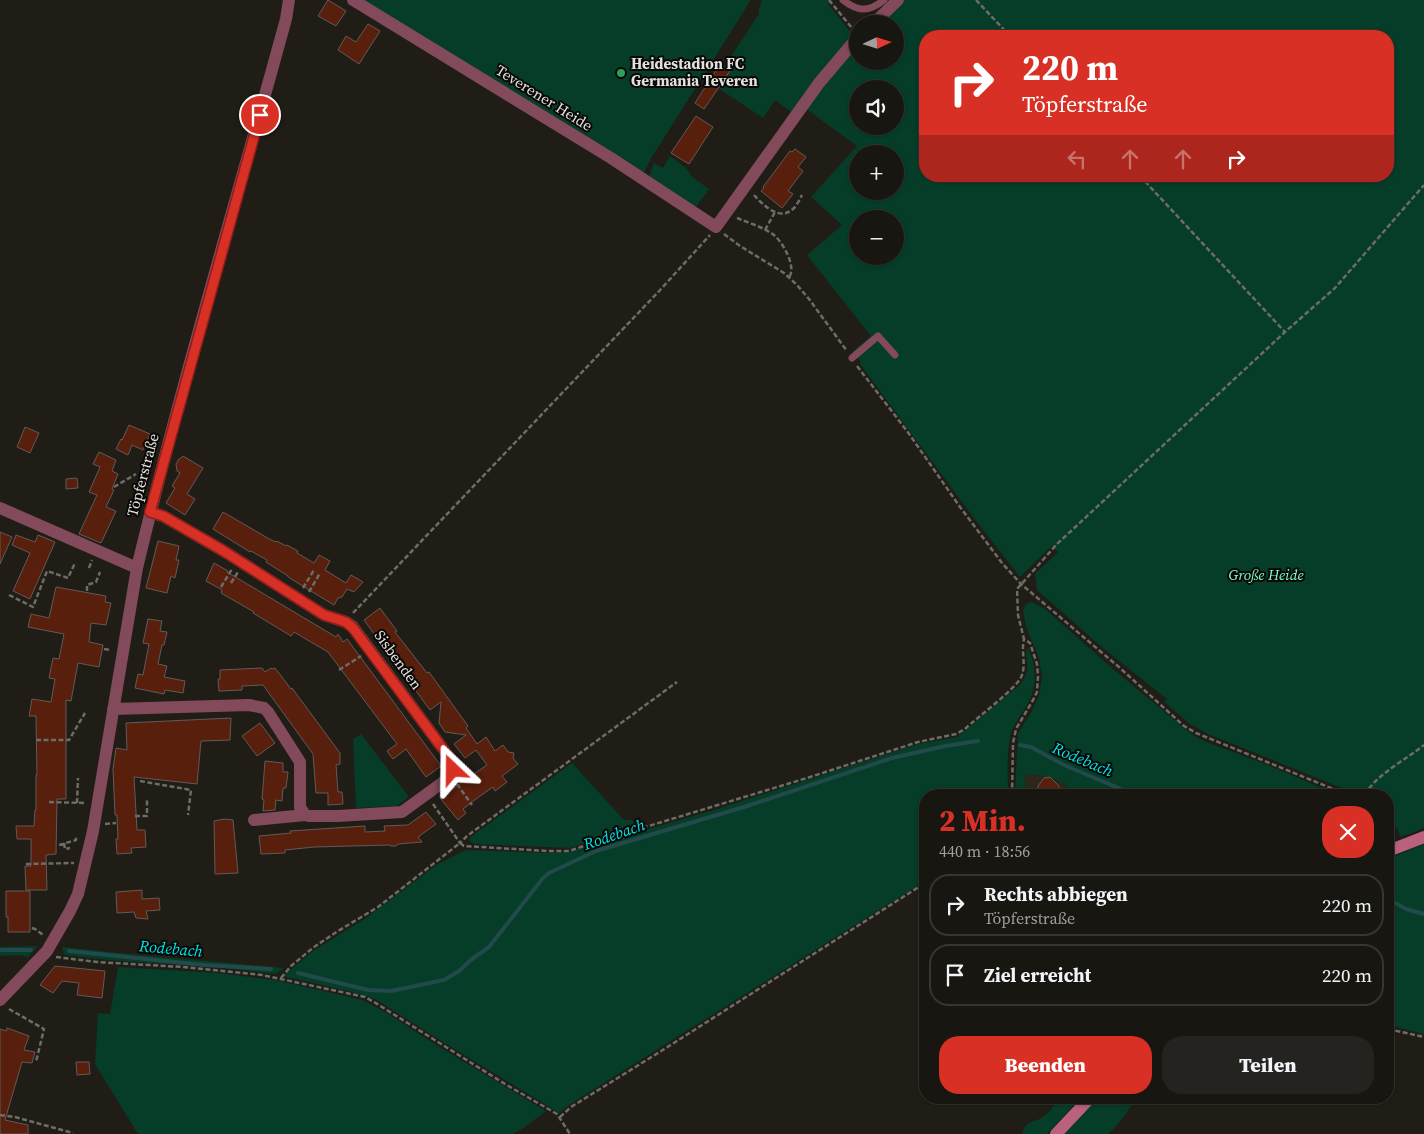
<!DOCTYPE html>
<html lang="de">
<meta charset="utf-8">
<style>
:root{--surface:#181611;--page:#25231f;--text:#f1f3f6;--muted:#9f9f9f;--line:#363531;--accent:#d93025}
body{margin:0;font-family:"Source Serif 4",serif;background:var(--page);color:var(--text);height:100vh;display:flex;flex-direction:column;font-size:19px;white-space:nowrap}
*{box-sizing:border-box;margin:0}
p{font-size:16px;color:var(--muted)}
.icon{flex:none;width:28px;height:28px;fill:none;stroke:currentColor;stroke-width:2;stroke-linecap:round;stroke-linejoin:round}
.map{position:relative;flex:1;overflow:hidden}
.side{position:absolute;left:919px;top:789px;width:475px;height:315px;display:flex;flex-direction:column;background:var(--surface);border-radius:20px;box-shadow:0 1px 4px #0004,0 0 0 1px var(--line)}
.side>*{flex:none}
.hud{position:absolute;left:919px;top:30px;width:475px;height:152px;border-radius:20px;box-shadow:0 1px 4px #0004,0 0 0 1px var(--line);background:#d93025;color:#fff;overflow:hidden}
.needle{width:32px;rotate:86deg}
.buttons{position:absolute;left:849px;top:15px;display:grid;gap:10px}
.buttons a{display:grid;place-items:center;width:55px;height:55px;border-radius:50%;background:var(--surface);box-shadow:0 1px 4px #0004,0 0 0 1px var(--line);font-size:25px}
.pin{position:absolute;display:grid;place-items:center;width:42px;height:42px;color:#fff;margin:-21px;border:2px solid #fff;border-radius:50%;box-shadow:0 1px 5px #0007}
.me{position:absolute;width:55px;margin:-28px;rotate:337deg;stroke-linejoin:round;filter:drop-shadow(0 0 4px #0008)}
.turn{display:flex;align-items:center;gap:18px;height:105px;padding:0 20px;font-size:22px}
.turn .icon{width:65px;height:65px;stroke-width:2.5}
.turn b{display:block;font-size:35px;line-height:42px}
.lanes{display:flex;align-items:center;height:48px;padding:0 20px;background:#0003;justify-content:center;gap:25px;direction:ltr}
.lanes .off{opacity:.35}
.round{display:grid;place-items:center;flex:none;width:52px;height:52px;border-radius:20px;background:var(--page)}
.summary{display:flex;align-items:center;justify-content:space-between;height:85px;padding:0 20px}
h1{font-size:30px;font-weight:800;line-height:38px;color:var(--accent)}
.cta{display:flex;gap:10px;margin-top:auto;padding:10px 20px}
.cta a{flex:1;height:58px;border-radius:20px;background:var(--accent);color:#fff;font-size:20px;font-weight:800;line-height:58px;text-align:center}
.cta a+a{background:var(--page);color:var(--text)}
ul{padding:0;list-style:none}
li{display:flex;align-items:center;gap:15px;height:62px;margin:0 10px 8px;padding:0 10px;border:2px solid var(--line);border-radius:20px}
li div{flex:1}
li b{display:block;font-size:19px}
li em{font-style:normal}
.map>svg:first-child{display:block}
.built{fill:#2c261b}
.green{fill:#053d28;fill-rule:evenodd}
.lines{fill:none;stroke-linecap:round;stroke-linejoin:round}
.stream{stroke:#234a4a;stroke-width:4}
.building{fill:#581f0d;stroke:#625a57}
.path{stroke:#6e6c66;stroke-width:2.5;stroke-dasharray:5 2.5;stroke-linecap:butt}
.lane{stroke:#824a5a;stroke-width:7}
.street{stroke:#824a5a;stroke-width:12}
.secondary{stroke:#ba627d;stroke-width:12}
.route-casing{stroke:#8d1f18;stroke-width:12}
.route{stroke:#d93025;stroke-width:9}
.leisure-dot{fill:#2e9e5b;stroke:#090806;stroke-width:2}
.labels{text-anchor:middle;stroke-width:4;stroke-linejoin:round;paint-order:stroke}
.poi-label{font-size:15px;font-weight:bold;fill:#e3e1dd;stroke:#090806;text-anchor:start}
.street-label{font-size:15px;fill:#e3e1dd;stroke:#090806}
.park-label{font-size:15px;font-style:italic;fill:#7ffec3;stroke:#090806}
.water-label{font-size:16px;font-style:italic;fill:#00e4e6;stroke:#090806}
</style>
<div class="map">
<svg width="1424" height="1134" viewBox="0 0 1424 1134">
<rect width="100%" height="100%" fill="#201d17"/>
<path class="built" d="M1029,774L1044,776L1063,783L1074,792L1089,795H1026L1025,776Z"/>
<path class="green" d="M361,0H751L650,160L643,174Z
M760,0H832L828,4L853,35L791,112L775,100L763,118L718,88L729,71L724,67L759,14V8L762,1Z
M902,0H1424V828L1401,837L1388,812V795H1359L1208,734L1190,724L1164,702L1167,699L1103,648L1037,590L1035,574L1058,552L1052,546L1020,577L973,517L860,364V360L852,352L871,336L807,255L842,225L811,197L857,146L805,108L857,43L858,61H895V24H877ZM925,36H1388V176H925ZM858,89H895V126H858ZM858,154H895V191H858ZM858,219H895V256H858Z
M670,156L687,169L692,177L709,189L696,207L649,176L654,163L663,168Z
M1031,602L1044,608L1113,669L1190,733L1204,741L1265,764L1338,795H1114L1111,793C1100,796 1087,796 1076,792C1071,790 1068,786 1063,783C1055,779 1034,771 1025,776L1026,795H1015L1018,733L1031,713L1039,695L1042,677L1039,658L1026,627L1023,610L1026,604Z
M1027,648H1028C1038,667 1037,692 1024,710C1019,718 1014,724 1011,733C1006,753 1008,775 1008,795H925V881L569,1105L559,1113L438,1039L375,999L356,993L283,976L313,951L366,918L438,864L466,850L548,853L569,852L714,810L918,744L957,737L1019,686C1025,679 1028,672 1027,663C1027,657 1025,653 1027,648Z
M361,734L409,797L397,806L356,808L353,739Z
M572,763L624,820H631L648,825L606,836L570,848L475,844L469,841L470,838L476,833Z
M1424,844V1034L1388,1025V859Z
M38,946L28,957L20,955L0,956V947Z
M62,947L120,953L284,968L276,974L215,967L119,961L64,955Z
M118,967L219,973L275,980L363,1000L390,1015L433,1043L546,1111L525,1127L513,1134H138L95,1064L98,1013L110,1014Z
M1058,1098H1081L1047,1134H1022C1027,1119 1032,1124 1043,1117C1050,1113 1054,1105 1058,1098Z
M1097,1098H1137L1118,1124L1108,1134H1063Z"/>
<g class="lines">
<path class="stream" d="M1020,745L1031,747L1064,765L1135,795
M1388,899L1406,909L1424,914
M0,950H31
M69,951L204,965L271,969
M298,973L368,990L391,991L444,980L459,971L472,959L489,947L543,878L549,873L596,851L744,807L892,758L945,746L978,741"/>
</g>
<path class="building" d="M328,0L346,11L336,26L318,16Z
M368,24L380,31L359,64L338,50L346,36L356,42Z
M720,64L730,71L704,109L695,103Z
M696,116L713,127L689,164L671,153Z
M795,149L806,157L798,167L803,171L788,191L793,194L782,208L761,191L764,188L763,187L790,151L792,152Z
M129,425L150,434L143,450L132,445L128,455L116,449L121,439L122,440Z
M25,427L39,433L30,453L17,447Z
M99,452L116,460L112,471L118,474L112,489L114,490L106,507L116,511L101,543L79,534L97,495L89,492L100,467L93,464Z
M183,456L203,468L187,494L195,499L185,515L166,503L175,488L172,486L180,473L177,471L176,464L179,459L181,458Z
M77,478L78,488L66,489V479Z
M223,512L271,540L276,542L277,541L286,546L287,545L298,551L297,553L314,563L319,555L330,561L325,570L346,583L351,575L363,582L354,592L347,589L342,597L338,598L334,605L288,577V576L266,562L267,560L251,551L250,552L213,529Z
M0,532L12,537L0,564Z
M16,535L35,542L38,535L55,542L30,599L13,591L30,553L12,545Z
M158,541L179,546L176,560H179L175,578L171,576L167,593L146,588Z
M214,563L228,571L227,572L336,637L338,634L343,642L347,639L441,766L426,777L406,749L393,759L387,751L397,744L328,652L294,632L291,636L253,613L254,612L221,593L222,590L206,581Z
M56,587L106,596L105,602L111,603L106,625L91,623L89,642L103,645L99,667L78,663L71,701L66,700V799H57L56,854L46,855L47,890H26L25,866H31V839H17L16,826H34L35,810H36V775H37L36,716H29L32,699L51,702L55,679L49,678L53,658L59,659L64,634L28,627L31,614L49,618Z
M380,608L397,631L395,632L409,650L427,673L429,672L468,726L466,728L477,744L486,737L495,751L503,745L508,752L514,753L513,758L518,764L502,776L507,782L495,791L493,787L480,796L463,809L466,813L458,820L440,798L487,765L476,750L465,758L454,744L466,735L445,732L439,723L441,702L430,710L364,620Z
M148,619L162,621L160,631L167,632L164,645H162L158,664L167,666L164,677L185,681L183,693L165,690L164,694L135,688L138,674L143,675L149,644L143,643Z
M262,668L265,672L271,668L272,669L275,668L291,689L292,688L340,753V764L336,765L337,778L338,792H342L343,804L328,805V793H316L313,754L263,685L242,686V690L219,691L218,679H220V670Z
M231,718L230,740L201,741L197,784L134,777L137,830H145L146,847L131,848L132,853L117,854L116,839H118L117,815H115L113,769L116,748L127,750L126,723Z
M260,723L275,743L257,756L242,736Z
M265,761L283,763V772H288L286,788H283L282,801L276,800L275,810L263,811L264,800L262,799Z
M1050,777L1059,786V795H1042L1038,790V786L1044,778Z
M426,812L436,824L418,837L422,842L398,844L396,846H391L389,845L314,847L285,850V853L261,854L259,836L291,833L290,831L365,826V832L385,831L384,826L408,825Z
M224,819L233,820L238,873L215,874L214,821Z
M142,890V899L159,898L160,910L146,911L148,919L136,918L134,912L117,913L116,892Z
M6,891H30V932H8V917H6Z
M55,966L105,971L102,998L77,995L79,983L62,981L53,993L40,985Z
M7,1028L29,1036L24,1050L35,1052L32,1063L22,1062L5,1120L28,1125V1134H0V1029L6,1031Z
M76,1062H89L90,1074L77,1075Z"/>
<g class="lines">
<path class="path" d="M829,0L852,28
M976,0L1010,36
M1140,176L1285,332
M754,195C764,206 780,222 794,208C797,205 800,199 802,195
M737,218C749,223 763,227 774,235C781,241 790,256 791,266C792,270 791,274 789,278
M765,230L775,212
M724,234L740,246L784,273L797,285L809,299L847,351
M857,366L907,431L960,507L1002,563L1021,584L1120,668L1184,726L1196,733L1348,795
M114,487L136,474
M89,568L92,560
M231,583L238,572
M221,587L232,569
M303,588L314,570
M87,591V585L96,582L100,572
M309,592L320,573
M9,595L33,607L47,571L68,578L75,563
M353,613L661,289L710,235
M104,649L111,650
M339,670L361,656
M36,740H69L85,713
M140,781L191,790L188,815
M457,784L472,805
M1012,795L1013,743L1016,729L1033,700L1037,692L1038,676L1037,664L1030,643L1024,639L1018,615L1017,589L1057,544L1285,332L1335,288L1424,185
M1365,795C1375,775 1407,759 1424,745
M49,802L85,803
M77,803L78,778
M433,804L460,843L467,836L677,682
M135,816H147V800
M105,824L116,823
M1388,825L1393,838
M64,843L65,849L70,848
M59,845L76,840V836
M26,864L74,863
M32,928L35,929L43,935
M56,957L97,962L183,967L262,975L365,997L374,1002L505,1084L557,1114L570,1134
M281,978L291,966L314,947L338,931L378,907L460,843L464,846L548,851H569L613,836L642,828L807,778L918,742L956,734L965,729C976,718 1019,687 1022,675C1026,664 1021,651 1024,639
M9,1009L44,1029L36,1062
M1388,1029L1424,1037
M0,1115L15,1117L73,1133
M560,1117L571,1107L666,1048L925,883"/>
<path class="lane" d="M843,0C858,12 869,12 884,0
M852,358L878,336L895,355"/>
<path class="street" d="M353,0L611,158L716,227L819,83L858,37
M873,24L898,0
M0,508L137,568
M113,709L249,705L264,708L268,712L300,762V807L305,815L309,816H338L402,812L446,780C451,774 453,769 452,761L353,627L346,622L324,615L227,553L163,516L150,512
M254,820L305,815
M0,1000L47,951L70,911L78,894L93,831L137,568C181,384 236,202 286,19L289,0"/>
<path class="secondary" d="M1388,851L1424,837
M1056,1134L1090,1098"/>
</g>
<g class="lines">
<defs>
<path id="route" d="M260,115L150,512L163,516L222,550L324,615L346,622L353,628L452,761L453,770"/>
</defs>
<use href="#route" class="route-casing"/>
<use href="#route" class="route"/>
</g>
<circle class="leisure-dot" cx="621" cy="73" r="5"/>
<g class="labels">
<g class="poi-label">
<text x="631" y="69">Heidestadion FC<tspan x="631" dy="17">Germania Teveren</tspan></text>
</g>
<g class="street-label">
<text transform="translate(544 98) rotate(32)" y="5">Teverener Heide</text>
<text transform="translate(143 475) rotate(-75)" y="5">Töpferstraße</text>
<text transform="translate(398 660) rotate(54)" y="5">Sisbenden</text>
</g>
<g class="park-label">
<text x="1266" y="580">Große Heide</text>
</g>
<g class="water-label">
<text transform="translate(1083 759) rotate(23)" y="6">Rodebach</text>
<text transform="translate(614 834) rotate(-19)" y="6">Rodebach</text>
<text transform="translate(171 948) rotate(5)" y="6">Rodebach</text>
</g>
</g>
</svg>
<div class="buttons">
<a><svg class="needle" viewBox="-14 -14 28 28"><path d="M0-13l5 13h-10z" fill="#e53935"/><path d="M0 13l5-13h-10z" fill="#9f9f9f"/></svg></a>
<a><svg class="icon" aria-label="sound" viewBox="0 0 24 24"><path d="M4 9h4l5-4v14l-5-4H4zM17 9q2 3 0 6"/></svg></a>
<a>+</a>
<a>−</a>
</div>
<div class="pin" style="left:260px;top:115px;background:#d93025"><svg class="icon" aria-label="arrive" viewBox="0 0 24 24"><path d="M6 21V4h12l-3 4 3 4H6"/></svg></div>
<svg class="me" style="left:453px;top:770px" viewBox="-20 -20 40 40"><path d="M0-17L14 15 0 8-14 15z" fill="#d93025" stroke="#fff" stroke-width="4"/></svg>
<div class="hud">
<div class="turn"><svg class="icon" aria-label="right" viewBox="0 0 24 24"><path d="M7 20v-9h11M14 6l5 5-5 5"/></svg><div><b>220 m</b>Töpferstraße</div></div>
<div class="lanes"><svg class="icon off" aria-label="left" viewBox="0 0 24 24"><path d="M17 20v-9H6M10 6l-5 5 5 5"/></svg><svg class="icon off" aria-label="ahead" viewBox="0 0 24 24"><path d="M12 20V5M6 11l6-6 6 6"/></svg><svg class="icon off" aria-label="ahead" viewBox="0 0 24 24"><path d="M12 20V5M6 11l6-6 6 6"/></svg><svg class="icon" aria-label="right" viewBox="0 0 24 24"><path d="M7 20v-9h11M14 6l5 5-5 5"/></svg></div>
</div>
<section class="side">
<div class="summary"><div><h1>2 Min.</h1><p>440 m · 18:56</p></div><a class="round" style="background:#d93025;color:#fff"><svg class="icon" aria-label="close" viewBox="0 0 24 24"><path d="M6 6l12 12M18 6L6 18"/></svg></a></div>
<ul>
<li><svg class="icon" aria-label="right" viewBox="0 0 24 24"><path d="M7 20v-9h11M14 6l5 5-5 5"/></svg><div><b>Rechts abbiegen</b><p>Töpferstraße</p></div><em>220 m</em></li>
<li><svg class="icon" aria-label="arrive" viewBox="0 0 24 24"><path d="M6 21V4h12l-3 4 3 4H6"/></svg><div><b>Ziel erreicht</b></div><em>220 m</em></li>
</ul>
<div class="cta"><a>Beenden</a><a>Teilen</a></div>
</section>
</div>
